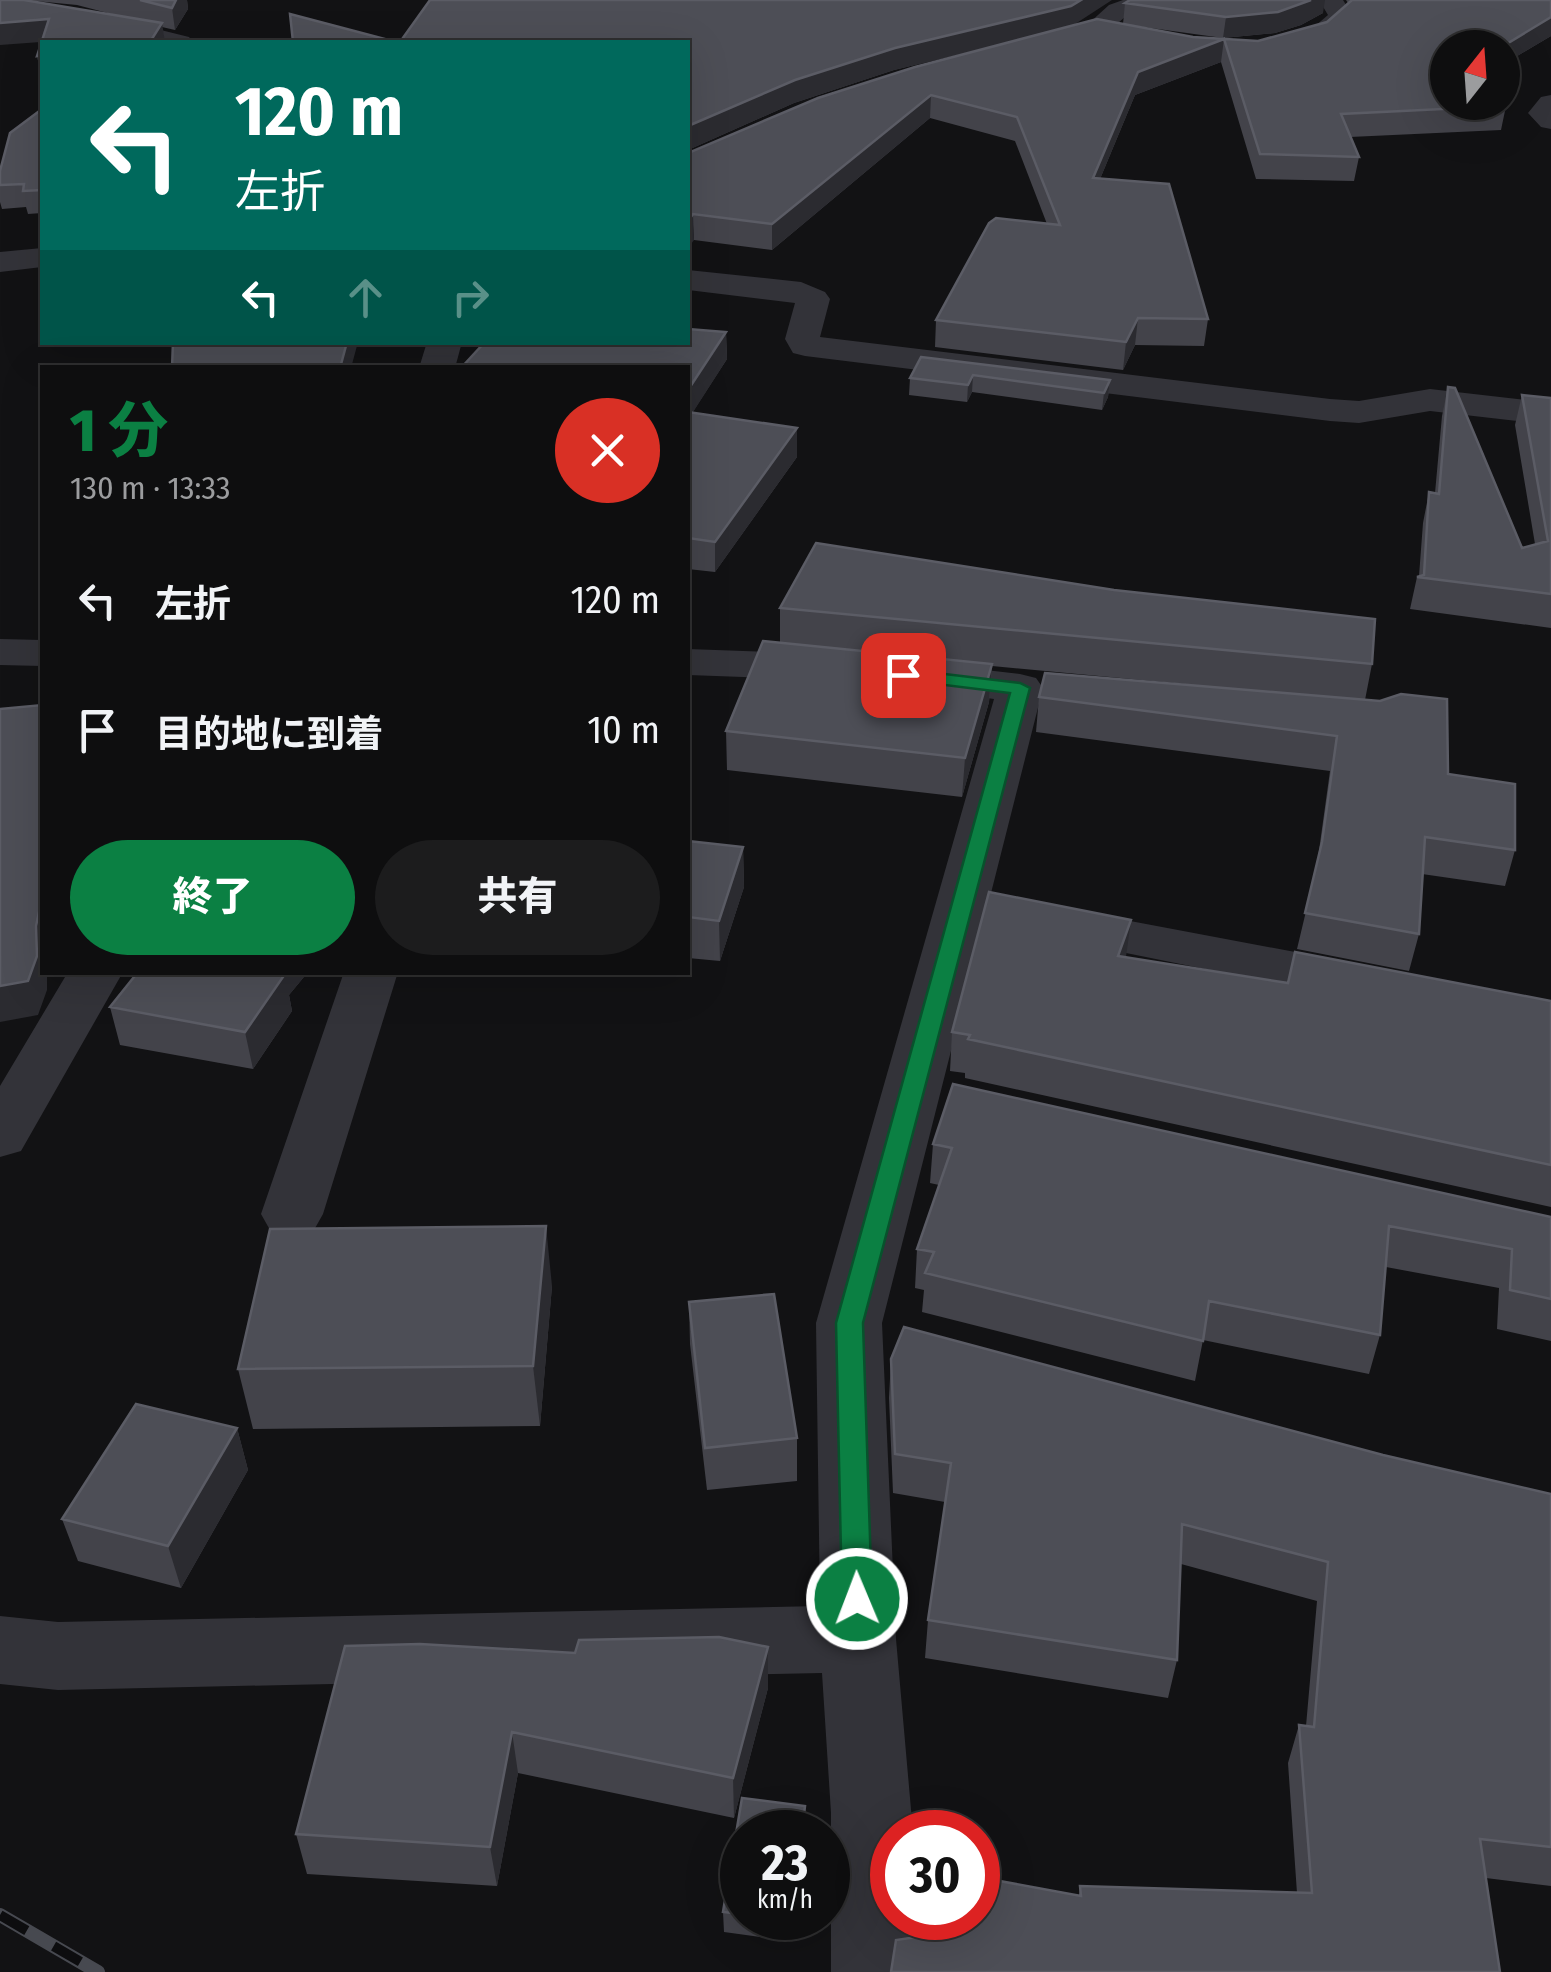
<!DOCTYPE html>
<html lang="ja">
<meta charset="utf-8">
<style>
:root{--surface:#0e0e0f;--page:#1c1c1d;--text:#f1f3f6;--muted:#9b9c9e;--line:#2e2e2f;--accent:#0b8043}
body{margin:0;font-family:"Fira Sans Condensed","Noto Sans JP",sans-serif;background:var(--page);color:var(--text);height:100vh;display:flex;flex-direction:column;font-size:38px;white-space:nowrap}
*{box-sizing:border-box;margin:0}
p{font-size:32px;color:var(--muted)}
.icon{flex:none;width:55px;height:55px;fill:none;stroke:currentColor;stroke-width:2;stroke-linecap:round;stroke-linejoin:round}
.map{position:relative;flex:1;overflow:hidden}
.details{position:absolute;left:40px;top:365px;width:650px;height:610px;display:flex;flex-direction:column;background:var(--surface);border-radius:0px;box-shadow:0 10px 40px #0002,0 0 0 2px var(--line)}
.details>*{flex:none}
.top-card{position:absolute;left:40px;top:40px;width:650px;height:305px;border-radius:0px;box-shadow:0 10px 40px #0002,0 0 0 2px var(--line);background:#00695c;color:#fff;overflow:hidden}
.needle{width:65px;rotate:17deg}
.controls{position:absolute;left:1430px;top:30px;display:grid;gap:20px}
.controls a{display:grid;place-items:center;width:90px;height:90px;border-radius:50%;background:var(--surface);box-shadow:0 10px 40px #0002,0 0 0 2px var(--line);font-size:50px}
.speed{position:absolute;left:720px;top:1810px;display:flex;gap:20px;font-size:50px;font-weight:700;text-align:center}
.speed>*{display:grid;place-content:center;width:130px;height:130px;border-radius:50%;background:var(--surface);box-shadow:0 10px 40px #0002,0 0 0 2px var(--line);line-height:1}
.speed small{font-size:25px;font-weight:400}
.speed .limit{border:15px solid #d22;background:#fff;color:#111}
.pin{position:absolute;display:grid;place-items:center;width:85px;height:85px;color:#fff;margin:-42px;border-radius:20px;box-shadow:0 5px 15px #0006}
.me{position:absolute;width:110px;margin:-55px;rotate:359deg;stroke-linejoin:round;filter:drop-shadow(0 0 8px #0008)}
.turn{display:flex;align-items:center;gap:35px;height:210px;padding:0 30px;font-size:45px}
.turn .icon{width:130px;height:130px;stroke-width:2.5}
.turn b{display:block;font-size:70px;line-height:85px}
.lanes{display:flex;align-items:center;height:95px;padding:0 30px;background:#0003;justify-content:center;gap:50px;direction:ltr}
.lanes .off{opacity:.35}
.round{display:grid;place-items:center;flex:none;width:105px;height:105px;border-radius:52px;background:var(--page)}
.summary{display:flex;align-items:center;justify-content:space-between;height:170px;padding:0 30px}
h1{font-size:60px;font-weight:800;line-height:75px;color:var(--accent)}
.primary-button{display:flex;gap:20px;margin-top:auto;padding:20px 30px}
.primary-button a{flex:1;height:115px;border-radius:60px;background:var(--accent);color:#fff;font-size:40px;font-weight:800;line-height:115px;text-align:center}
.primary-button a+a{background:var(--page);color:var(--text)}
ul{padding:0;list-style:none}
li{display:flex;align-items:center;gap:30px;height:130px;padding:0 30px}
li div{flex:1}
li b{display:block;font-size:38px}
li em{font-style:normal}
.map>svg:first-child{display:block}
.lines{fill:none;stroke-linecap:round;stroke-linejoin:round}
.minor{fill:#333339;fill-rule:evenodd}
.rail-casing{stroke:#474950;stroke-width:14}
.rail{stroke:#0d0d0f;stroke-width:10;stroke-dasharray:31;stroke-linecap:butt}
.wall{fill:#43434a}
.shaded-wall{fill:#2b2b30}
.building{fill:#4d4e56;stroke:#5b5c65;stroke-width:2.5}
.route{fill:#0b8043;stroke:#07532c;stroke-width:2.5}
</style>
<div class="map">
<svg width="1551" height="1972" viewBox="0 0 1551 1972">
<rect width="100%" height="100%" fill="#121214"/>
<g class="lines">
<path class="minor" d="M0,0L76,9L189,37L193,42H152L76,23L0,13Z
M1123,0H1157L1127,15L1105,35L1040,53L1027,45L1031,40L1087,25L1109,5Z
M1319,0H1343L1353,16C1338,36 1299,62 1273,55L1269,50L1273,45L1314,27L1328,15Z
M1551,95V129L1541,127L1528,113L1541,97Z
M42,248V267L0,272V252Z
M688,270L801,282L825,292L830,299L820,337L1330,399L1359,401L1430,389L1551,403V425L1430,411L1359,423L1330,421L805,356L793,353L785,339L795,303L688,290Z
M427,342H462L455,368H419Z
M0,639L42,640V666L0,665Z
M688,649L830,654L846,657L852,667L846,677L830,680L688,675Z
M916,662L1020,674L1036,678L1043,688L882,1323L896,1639L913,1832H892V1918H915L917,1972H831V1813L822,1673L58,1690L0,1684V1616L58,1622L820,1606L816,1323L994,699L900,686L893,676L900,666Z
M1056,907L1364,965L1383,971L1391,983L1383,995L1364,1001L1037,935L1029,923L1037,911Z
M68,972H123L21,1151L0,1157V1086Z
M344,972H398L323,1214L314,1230L292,1237L270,1230L261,1214Z"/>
<defs>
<path id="rail" d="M0,1915L98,1972"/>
</defs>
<use href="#rail" class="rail-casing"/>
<use href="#rail" class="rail"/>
</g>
<path class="wall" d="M25,0H187L188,9L175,30L162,27L165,42H42V79L37,56L42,42L123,17L77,5Z
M1346,0H1551V36L1502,65V48H1448L1506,106L1501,130L1350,137L1359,157L1354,181L1256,179L1221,62L1135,95L1100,179L1208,319L1204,346L1135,345L1123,370L935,347L936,320L1047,224L1015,141L930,118L772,250L694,240L688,153L1012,41L894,70L794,103L688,150V42L1123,24L1125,3L1323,13L1301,25L1275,33L1223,38L1129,25L1193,37L1258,41L1327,22L1348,3Z
M42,109V213L28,214L26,207L2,209L0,202V171Z
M726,332L727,359L692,413L797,428V457L715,572L688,569V368Z
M921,357L1110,380L1108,397L1102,410L972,392L967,402L909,395L910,378Z
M1448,387L1522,548L1535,544L1515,425L1522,395L1551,398V628L1410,609L1417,577L1419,576L1423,523L1429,492L1435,493L1442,416Z
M780,608L1372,664L1365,700L1448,774L1515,850L1505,886L1422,874L1419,934L1409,971L1297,949L1317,865L1330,771L1036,732L1039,697L1185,684L992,666L989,702L962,797L727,770L726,731L780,643Z
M688,841L743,847L744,887L720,961L688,958Z
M1126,958L1288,983L1551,1001V1207L965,1078V1073L950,1071L952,1032Z
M138,972H308L289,995L292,1011L253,1069L120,1045L110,1007Z
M933,1144L1551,1217V1341L1497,1329L1499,1288L1386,1267L1380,1335L1369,1374L1203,1340L1195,1381L922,1312L924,1290L915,1288L917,1249L939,1185L930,1183Z
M552,1286L540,1426L253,1429L238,1369Z
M689,1302L797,1438V1481L707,1490L690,1344Z
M891,1359L1383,1455L1551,1494V1886L1486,1878L919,1936V1918H917H978L1079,1895L1080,1886L1297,1893L1288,1763L1299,1725L1306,1726L1317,1601L1181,1564L1177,1660L1168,1698L925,1658L928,1620L945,1502L893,1493L889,1398Z
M237,1428L248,1470L181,1588L78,1561L62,1519Z
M768,1647V1688L734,1818L518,1773L497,1886L307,1874L296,1834L575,1653Z
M742,1798L805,1806L804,1832H742V1918H792L789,1941L724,1932L723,1912Z"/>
<path class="shaded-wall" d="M176,0H187L188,9L175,30L172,8Z
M1081,0H1112L1069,28L894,70L794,103L688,150V126L795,80L895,48Z
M1311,0H1325L1323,13L1301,25L1275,33L1223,38L1226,17Z
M1551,17V36L1502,65V48H1500Z
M49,19L54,41L0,45V23Z
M162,23L165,42H150Z
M1224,39L1221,62L1135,95L1090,203L1093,178L1138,72Z
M42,55V79L37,56Z
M931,95L930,118L772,250V224Z
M693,214L694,240L688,248V221Z
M1138,318L1135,345L1123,370L1126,342Z
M726,332L727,359L688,420V390Z
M347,342H358L351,368H340Z
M973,375L972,392L967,402L968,385Z
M1110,380L1108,397L1102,410L1104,393Z
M797,428V457L715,572V542Z
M992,664L989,702L962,797L965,758Z
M743,847L744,887L720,961L719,921Z
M42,898V972H47V990L38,1015L0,1022V986L36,926Z
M1131,920L1126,957L1118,956Z
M271,972H308L289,995L292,1011L253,1069L245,1032Z
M546,1226L552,1286L540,1426L533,1366Z
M237,1428L248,1470L181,1588L168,1546Z
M768,1647V1688L734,1818L733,1778Z
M512,1732L518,1773L497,1886L490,1847Z
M789,1918H792L789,1941Z"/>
<path class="building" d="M0,0H24L162,23L150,42H42V55L37,56L49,19L0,23Z
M140,0H176L172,8Z
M430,0H1081L1071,6L895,48L795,80L688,126V42H400Z
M1130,0H1311L1278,12L1226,17L1125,3Z
M1352,0H1551V17L1500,48H1448V102H1502L1506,106L1341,114L1359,157L1260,154L1224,39L1138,72L1093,178L1169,184L1208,319L1138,318L1126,342L936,320L989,223L996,218L1060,225L1017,117L931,95L772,224L693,214L688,221V153L818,98L915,67L1097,19L1193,37L1258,41L1327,22Z
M290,14L385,39L386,42H293Z
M42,109V190L23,191L24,184L0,185V171L10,133Z
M688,329L726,332L688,390V368H461L485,342H688Z
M173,342H347L340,368H172Z
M921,357L1110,380L1104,393L973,375L968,385L910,378Z
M1448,387L1455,388L1522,548L1548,541L1522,395L1551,398V594L1417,577L1424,575L1429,492L1439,494Z
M688,412L797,428L715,542L688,538Z
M816,543L1114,590L1375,619L1372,664L780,608Z
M763,641L992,664L965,758L726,731Z
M1045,673L1380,701L1401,694L1447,699L1448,774L1515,784V850L1425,837L1419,934L1305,913L1322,842L1337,736L1039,697Z
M42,705V898L36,926L37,956L28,981L0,986V709Z
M688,841L743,847L719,921L688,917Z
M989,892L1131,920L1118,956L1288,983L1295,952L1551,1001V1165L968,1039L970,1035L952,1032Z
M138,972H278L285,974L245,1032L110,1007Z
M953,1084L1551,1217V1299L1510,1290L1512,1249L1389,1226L1380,1335L1209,1301L1203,1341L925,1273L934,1252L917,1249L952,1148L933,1144Z
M546,1226L533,1366L238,1369L270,1229Z
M774,1294L797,1438L705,1448L689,1302Z
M904,1327L1383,1455L1551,1494V1847L1480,1839L1500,1972H891L896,1940L924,1936V1918H978V1877L1081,1896L1080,1886L1312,1893L1299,1725L1314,1727L1328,1562L1182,1524L1177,1660L928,1620L951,1463L895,1454L891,1359Z
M136,1404L237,1428L168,1546L62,1519Z
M719,1637L768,1647L733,1778L512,1732L490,1847L296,1834L345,1646L420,1644L575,1653L579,1640Z
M742,1798L805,1806L802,1832H742V1914L723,1912Z"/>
<path class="route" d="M903,669L1020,683L1030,688L863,1323L872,1599L868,1609L857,1613L846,1609L842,1599L836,1323L1010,693L896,679V671Z"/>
</svg>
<div class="controls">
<a><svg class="needle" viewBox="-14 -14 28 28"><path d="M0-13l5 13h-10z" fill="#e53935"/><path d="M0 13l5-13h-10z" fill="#9b9c9e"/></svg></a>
</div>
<div class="speed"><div>23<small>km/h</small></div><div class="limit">30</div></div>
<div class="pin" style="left:903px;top:675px;background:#d93025"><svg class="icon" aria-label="arrive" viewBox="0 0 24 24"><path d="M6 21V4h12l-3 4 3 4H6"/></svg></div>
<svg class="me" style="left:857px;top:1599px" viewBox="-20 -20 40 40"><circle r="17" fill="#0b8043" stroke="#fff" stroke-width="3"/><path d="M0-11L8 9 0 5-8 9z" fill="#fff"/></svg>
<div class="top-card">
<div class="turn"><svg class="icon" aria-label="left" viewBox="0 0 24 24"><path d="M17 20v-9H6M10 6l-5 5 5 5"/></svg><div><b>120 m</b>左折</div></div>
<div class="lanes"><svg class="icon" aria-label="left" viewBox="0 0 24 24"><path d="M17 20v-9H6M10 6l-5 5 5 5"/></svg><svg class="icon off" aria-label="ahead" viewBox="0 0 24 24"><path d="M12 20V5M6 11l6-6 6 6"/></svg><svg class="icon off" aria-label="right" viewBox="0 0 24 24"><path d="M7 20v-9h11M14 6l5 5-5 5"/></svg></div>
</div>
<section class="details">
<div class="summary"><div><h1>1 分</h1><p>130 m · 13:33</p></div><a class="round" style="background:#d93025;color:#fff"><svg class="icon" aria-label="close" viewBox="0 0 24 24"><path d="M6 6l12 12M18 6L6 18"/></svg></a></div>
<ul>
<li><svg class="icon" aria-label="left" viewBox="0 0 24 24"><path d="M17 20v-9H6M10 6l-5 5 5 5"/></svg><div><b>左折</b></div><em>120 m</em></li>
<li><svg class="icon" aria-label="arrive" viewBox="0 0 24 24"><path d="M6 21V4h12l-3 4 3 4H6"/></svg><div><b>目的地に到着</b></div><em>10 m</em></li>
</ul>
<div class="primary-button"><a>終了</a><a>共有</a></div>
</section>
</div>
